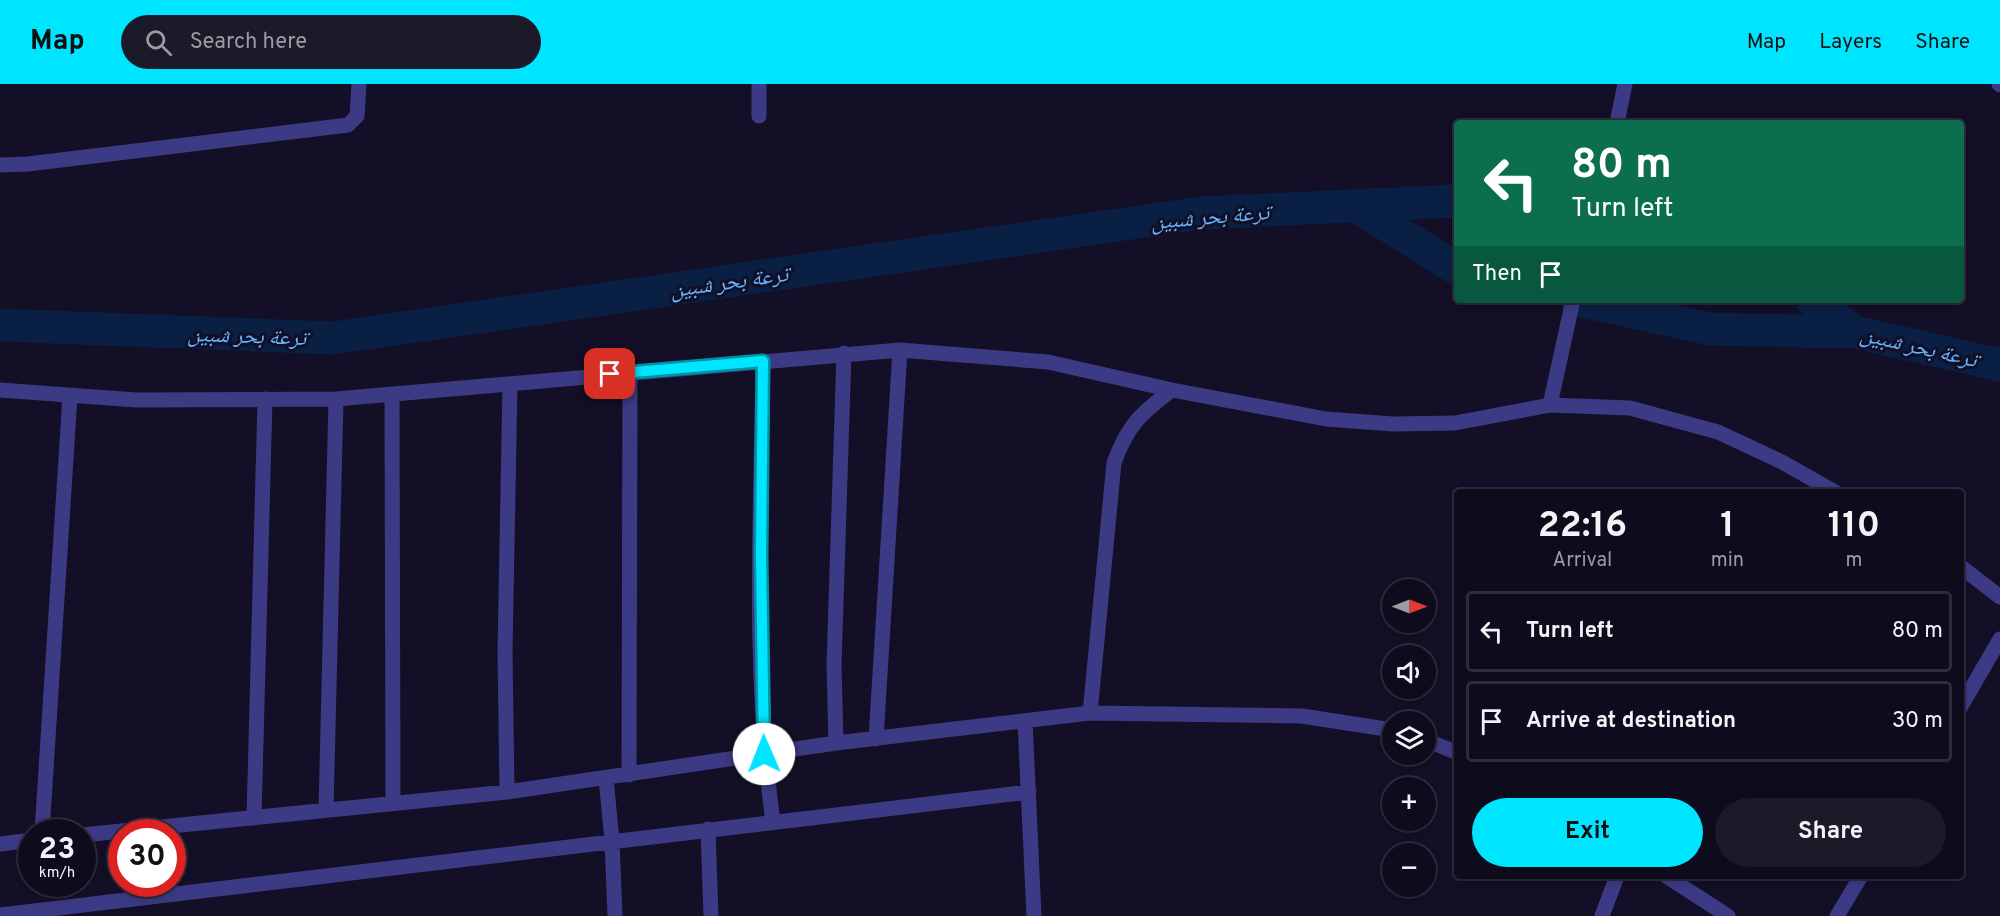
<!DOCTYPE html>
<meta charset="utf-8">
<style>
:root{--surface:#0e0b1c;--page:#1c1929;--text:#f1f3f6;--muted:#9b9ba3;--line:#2e2b3b;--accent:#00e5ff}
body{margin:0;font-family:Overpass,"Noto Naskh Arabic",sans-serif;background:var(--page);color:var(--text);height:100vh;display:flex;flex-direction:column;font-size:22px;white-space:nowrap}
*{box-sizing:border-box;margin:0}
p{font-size:20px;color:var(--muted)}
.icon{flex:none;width:33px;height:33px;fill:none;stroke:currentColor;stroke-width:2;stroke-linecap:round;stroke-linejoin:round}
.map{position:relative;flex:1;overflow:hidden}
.sheet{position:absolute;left:1454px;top:405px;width:510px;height:390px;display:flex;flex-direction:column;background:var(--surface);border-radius:6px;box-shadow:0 3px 9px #0003,0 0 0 2px var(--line)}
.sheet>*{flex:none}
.hud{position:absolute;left:1454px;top:36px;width:510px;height:183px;border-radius:6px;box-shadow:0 3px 9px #0003,0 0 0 2px var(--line);background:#0b6e4f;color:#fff;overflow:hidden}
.needle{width:39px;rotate:90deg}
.fabs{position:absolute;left:1382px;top:495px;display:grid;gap:12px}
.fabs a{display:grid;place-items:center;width:54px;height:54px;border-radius:50%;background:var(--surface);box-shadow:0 3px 9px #0003,0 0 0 2px var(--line);font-size:30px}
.speed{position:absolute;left:18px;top:735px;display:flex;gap:12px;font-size:30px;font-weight:700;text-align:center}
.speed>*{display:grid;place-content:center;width:78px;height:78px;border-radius:50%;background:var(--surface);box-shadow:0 3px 9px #0003,0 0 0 2px var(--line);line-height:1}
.speed small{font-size:15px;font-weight:400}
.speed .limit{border:9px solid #d22;background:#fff;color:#111}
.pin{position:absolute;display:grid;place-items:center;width:51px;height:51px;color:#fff;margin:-26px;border-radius:12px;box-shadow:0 3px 9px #0006}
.me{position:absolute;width:66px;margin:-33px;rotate:359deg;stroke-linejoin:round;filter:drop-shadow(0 0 4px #0008)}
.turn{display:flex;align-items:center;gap:21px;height:126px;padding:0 18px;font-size:27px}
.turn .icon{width:78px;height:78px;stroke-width:2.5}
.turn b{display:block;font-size:42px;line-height:51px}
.then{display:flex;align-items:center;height:57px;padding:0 18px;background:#0003;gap:12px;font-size:22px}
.eta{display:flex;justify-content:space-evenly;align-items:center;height:102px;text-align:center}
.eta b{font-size:36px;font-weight:700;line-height:42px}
.cta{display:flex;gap:12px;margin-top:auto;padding:12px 18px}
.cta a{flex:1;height:69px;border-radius:36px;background:var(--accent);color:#111;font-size:24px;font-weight:700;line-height:69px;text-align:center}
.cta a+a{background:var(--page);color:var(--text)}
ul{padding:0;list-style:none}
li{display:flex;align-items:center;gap:18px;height:81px;margin:0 12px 9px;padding:0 6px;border:3px solid var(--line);border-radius:6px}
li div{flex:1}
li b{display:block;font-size:22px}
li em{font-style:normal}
header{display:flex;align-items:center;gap:36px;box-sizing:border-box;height:84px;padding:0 30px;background:var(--accent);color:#111}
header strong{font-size:28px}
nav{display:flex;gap:33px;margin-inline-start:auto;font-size:21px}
.search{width:420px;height:54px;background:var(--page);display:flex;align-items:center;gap:15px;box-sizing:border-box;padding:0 21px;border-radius:33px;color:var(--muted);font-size:22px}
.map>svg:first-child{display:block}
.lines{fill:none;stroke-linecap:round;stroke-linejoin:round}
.canal{stroke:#0a1f44;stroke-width:33}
.street{stroke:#3d3a85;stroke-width:15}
.route-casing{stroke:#0095a6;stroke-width:15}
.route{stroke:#00e5ff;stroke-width:10}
.labels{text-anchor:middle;stroke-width:6;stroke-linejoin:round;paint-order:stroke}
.water-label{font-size:22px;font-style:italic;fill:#62b6ff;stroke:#130f26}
</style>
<header>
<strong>Map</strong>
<div class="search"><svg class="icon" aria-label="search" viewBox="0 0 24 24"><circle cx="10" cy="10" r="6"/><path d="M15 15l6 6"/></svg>Search here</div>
<nav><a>Map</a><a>Layers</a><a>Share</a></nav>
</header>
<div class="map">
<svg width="2000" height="832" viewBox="0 0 2000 832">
<rect width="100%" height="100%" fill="#130f26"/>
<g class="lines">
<path class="canal" d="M1354,121L1456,184
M1577,216L1710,245L1855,248
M1812,216L1855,248L2000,281
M0,241L333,254L1201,129L1456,117"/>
<path class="street" d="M759,0V32
M1999,0L2000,1
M1617,39L1625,0
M0,81L28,80L348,41L357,32L359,0
M763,277C761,430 752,586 773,738
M0,306L136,316L336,315L900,266L1048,278L1172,306L1326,335L1393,340L1455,339L1550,321L1630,324L1718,348L1782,378L1835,408
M392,312L393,719
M1550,321L1573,216
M1960,482L2000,513
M1960,624L2000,555
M1090,629L1114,379C1127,342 1141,329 1172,306
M1025,637L1034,832
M876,655L900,266
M1425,656L1456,668
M836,659L834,581L844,269
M629,691L630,288
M606,694L612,757L615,832
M507,708L505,567L510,300
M326,726L336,315
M254,734L265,315
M708,745L711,832
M42,748L70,312
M82,751L507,708L836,659L1090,629L1302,632L1392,646
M0,760L32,756
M1666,792L1728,832
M0,831L1029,708
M1602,832L1617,792
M1837,832L1861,792"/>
</g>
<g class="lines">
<defs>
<path id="route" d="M610,290L763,277L761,471L764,670"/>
</defs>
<use href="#route" class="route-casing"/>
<use href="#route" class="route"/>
</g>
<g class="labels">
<g class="water-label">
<text transform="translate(1210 132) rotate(-5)" y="8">ترعة بحر شبين</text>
<text transform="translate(729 197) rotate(-8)" y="8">ترعة بحر شبين</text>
<text transform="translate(247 251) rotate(2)" y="8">ترعة بحر شبين</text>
<text transform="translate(1919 262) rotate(13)" y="8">ترعة بحر شبين</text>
</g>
</g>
</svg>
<div class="fabs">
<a><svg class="needle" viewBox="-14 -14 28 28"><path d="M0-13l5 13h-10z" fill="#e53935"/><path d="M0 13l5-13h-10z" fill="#9b9ba3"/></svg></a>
<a><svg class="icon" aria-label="sound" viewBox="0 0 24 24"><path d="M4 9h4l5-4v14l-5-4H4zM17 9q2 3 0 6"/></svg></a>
<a><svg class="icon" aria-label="layers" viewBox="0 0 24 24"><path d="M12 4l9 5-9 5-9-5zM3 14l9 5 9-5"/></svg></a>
<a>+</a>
<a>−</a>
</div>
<div class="speed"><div>23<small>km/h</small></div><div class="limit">30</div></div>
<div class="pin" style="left:610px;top:290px;background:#d93025"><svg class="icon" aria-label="arrive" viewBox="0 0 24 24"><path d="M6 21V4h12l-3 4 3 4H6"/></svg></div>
<svg class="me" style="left:764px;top:670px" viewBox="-20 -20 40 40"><circle r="19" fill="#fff"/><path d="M0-13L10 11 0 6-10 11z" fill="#00e5ff"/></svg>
<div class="hud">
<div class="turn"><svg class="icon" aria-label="left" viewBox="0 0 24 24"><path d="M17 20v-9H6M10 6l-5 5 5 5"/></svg><div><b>80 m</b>Turn left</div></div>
<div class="then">Then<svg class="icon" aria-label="arrive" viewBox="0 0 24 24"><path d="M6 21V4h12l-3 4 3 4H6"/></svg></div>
</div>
<section class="sheet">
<div class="eta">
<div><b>22:16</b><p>Arrival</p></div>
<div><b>1</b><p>min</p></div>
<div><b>110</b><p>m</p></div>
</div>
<ul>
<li><svg class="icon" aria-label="left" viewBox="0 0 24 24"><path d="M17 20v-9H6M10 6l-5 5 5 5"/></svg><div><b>Turn left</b></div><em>80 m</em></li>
<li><svg class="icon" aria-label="arrive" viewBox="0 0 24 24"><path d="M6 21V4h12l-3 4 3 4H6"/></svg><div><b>Arrive at destination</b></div><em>30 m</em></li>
</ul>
<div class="cta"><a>Exit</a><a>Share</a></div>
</section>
</div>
